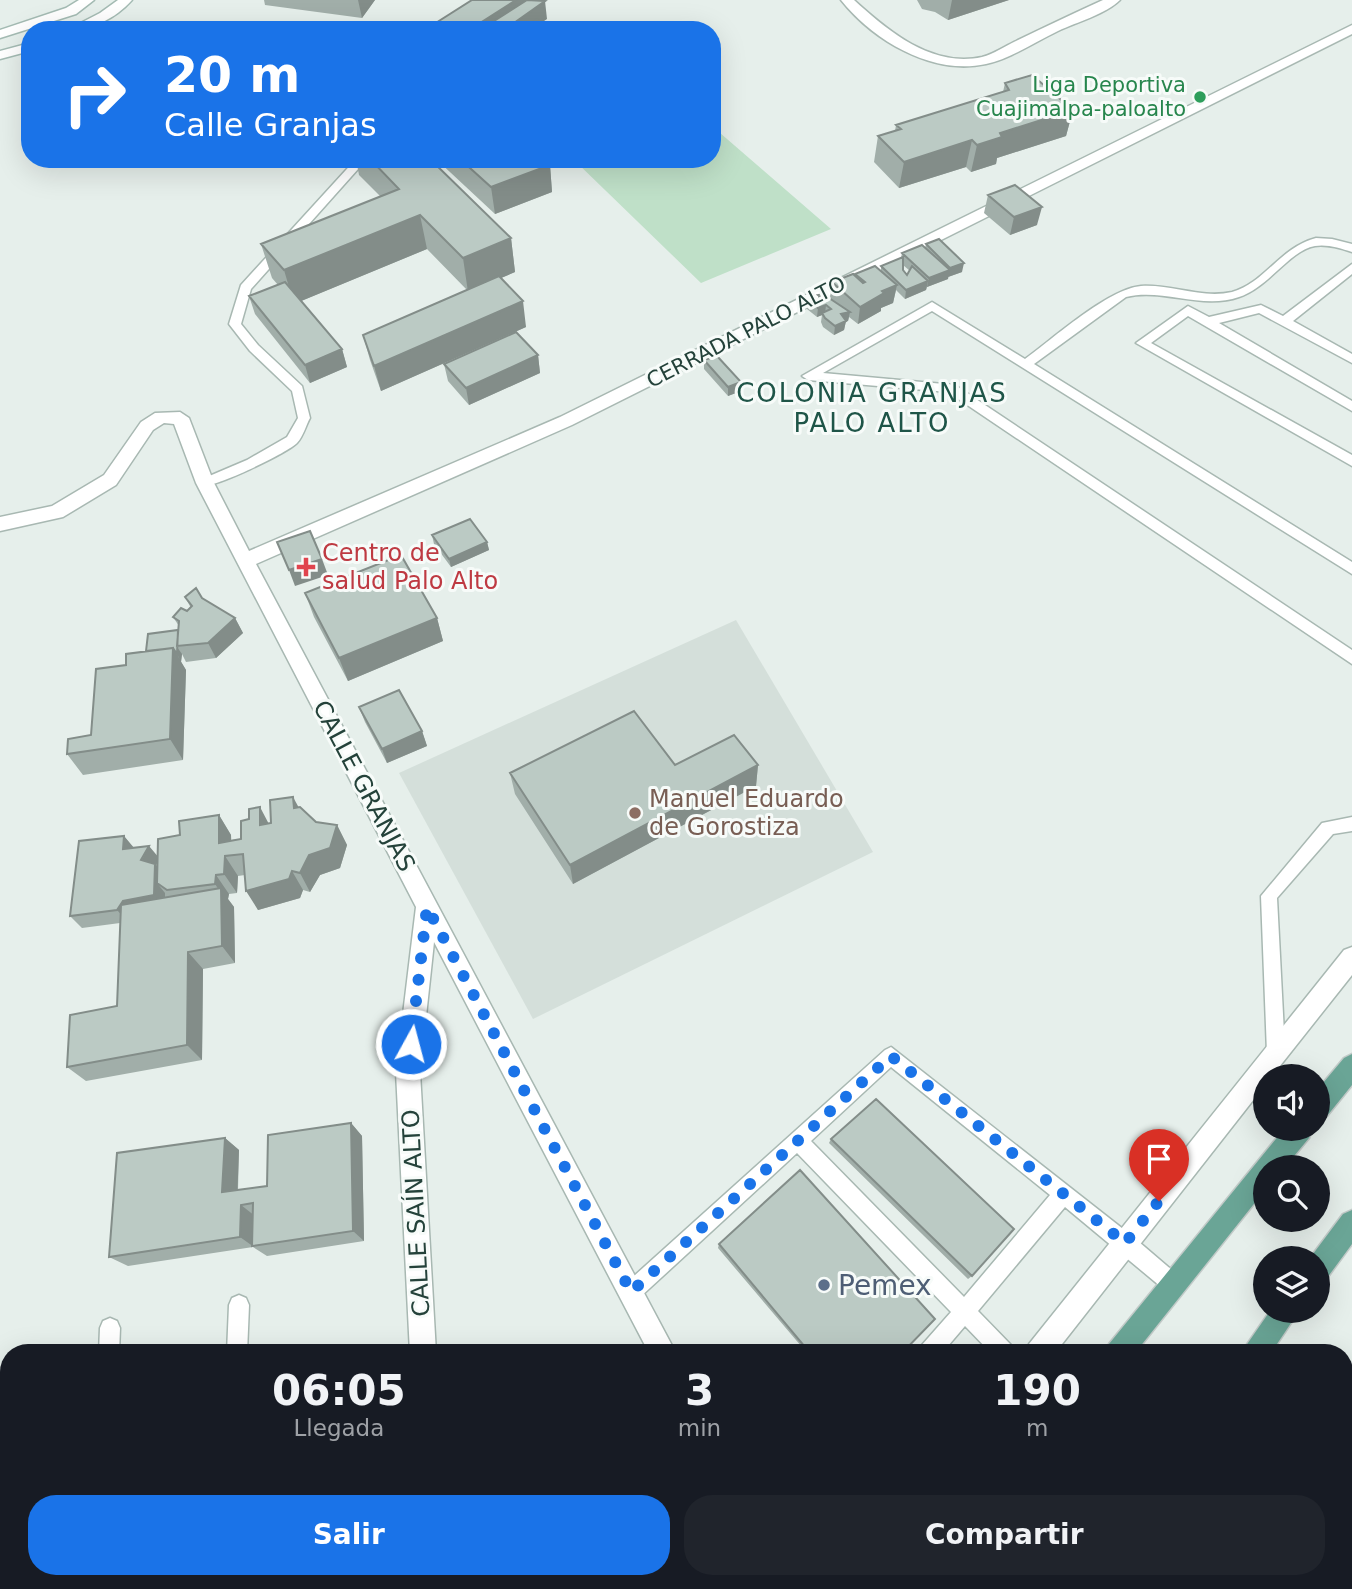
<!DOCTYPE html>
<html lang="es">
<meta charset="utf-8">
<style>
:root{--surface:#171b24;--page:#20242c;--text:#f1f3f6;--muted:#9ea1a6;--accent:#1a73e8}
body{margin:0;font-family:"DejaVu Sans",sans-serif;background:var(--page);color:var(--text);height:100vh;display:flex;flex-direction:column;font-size:26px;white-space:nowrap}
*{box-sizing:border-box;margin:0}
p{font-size:23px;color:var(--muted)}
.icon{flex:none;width:38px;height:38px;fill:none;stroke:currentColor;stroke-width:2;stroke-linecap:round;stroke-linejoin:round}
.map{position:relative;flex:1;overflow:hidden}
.sheet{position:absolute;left:0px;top:1344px;width:1353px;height:245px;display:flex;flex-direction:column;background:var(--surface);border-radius:28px 28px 0 0;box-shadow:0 7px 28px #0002}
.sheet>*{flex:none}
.top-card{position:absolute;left:21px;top:21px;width:700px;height:147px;border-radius:28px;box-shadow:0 7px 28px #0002;background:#1a73e8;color:#fff;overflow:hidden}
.controls{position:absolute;left:1253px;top:1064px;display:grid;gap:14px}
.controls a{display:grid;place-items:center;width:77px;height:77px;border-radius:50%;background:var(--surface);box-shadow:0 7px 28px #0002;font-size:35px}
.pin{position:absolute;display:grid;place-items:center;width:60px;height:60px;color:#fff;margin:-72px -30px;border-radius:50% 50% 50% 0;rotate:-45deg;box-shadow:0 0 7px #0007}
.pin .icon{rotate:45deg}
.me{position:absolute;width:77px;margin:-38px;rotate:7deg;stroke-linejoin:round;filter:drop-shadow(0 0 5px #0008)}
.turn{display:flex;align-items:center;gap:24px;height:147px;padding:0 28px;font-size:32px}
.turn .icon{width:91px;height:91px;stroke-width:2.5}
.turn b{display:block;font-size:49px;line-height:60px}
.eta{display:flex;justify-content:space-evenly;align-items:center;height:119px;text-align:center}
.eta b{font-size:42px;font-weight:700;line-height:49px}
.primary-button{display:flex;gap:14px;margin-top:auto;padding:14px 28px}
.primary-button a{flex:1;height:80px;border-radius:28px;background:var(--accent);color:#fff;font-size:28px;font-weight:700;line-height:80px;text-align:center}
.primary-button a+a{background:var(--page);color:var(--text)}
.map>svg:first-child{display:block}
.built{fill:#d4dfda}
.green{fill:#bfe0c8}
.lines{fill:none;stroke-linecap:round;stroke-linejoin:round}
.lane-casing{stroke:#a8b8b2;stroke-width:3}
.street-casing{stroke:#a8b8b2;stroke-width:3}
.secondary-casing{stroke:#a4bbb3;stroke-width:3}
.primary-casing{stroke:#c2cac8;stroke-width:3}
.lane{fill:#fff;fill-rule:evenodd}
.street{fill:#fff;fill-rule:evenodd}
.secondary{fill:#fff;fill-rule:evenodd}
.primary{fill:#6aa596;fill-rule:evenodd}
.wall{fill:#a1aea9;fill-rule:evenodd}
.shaded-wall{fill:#838d89}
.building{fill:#bbcac4;stroke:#838d89;stroke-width:2}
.route{stroke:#1a73e8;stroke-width:12;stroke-dasharray:0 21.6}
.leisure-dot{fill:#2e9e5b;stroke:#f7fbf9;stroke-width:2.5}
.health-dot{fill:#e0444e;stroke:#f7fbf9;stroke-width:2.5}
.education-dot{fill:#8d6e63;stroke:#f7fbf9;stroke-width:2.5}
.service-dot{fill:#5c6f8a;stroke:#f7fbf9;stroke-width:2.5}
.labels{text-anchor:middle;stroke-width:6;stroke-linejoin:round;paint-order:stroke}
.far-leisure-label{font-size:21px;fill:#27864d;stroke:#f7fbf9;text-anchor:end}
.far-street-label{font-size:21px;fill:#24423a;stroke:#f7fbf9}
.health-label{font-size:24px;fill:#be3a42;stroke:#f7fbf9;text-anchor:start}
.street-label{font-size:24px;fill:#24423a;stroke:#f7fbf9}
.education-label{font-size:24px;fill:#785e54;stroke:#f7fbf9;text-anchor:start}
.neighbourhood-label{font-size:26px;letter-spacing:2px;fill:#1f5548;stroke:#f7fbf9}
.near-service-label{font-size:28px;fill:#4e5e75;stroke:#f7fbf9;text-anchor:start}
</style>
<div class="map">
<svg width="1352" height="1589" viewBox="0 0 1352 1589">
<rect width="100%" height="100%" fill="#e6efeb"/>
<path class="built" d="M736,620L873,852L533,1019L399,773Z"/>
<path class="green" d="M712,126L831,229L701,283L573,159H712Z
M1352,1402V1589H1292L1283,1580H1344V1413Z"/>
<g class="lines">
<defs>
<path id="lane" d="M356,159H367L251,289L241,324L258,345L302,386L310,418C306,425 303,437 297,443C287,453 213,489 200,486V480L247,460L287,437L298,418L292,391L250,351L229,324L241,285Z
M1316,238L1332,239L1352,244V252C1340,248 1327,244 1315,246C1290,250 1268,288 1239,297C1202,310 1163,288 1126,297L1034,364L1352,562V574L932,311L823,373L955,385L1352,650V664L948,392L808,380L802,376L932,302L1025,359C1054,338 1108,289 1141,286C1171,284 1202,299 1232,292C1265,283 1279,248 1316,238Z
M1352,264V274L1293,321L1352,354V363L1259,313L1219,323L1352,401V411L1188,316L1151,343L1352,455V466L1136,343L1188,306L1209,317L1261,305L1283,316Z
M1352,817V831L1333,834L1277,898L1285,1053L1282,1059L1276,1062L1270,1059L1267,1053L1261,896L1322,823Z
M891,1047L1132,1236L1180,1277L1183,1284L1180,1291L1173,1294L1166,1291L1065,1207L978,1311L1012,1346L1015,1353H991L965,1326L942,1353H918L921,1346L951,1312L797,1153L638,1299L631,1302L624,1299L621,1292L624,1285L885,1050ZM891,1067L1050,1195L964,1297L811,1141Z
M239,1295L246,1298L249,1305L247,1353H227L229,1305L232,1298Z
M110,1318L117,1321L120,1328L119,1353H99L100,1328L103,1321Z
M88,1580H110L109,1589H87Z"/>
<path id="street" d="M841,0H854C888,31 932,68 982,57C994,54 1005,46 1016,41C1045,27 1074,13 1103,0H1120C1106,14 1077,22 1058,31C1035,42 1010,59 986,64C932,76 873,40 841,0Z
M1352,25V34L572,425L256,564L676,1353H649L434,942L420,1072L436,1353H410L396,1072L416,907L196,483L174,424L164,423L153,430L116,485L63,517L0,531V517L52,506L104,475L141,422L155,413L180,412L189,418L214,483L249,551L560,417Z
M1352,947V975L1272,1076H1265V1085L1055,1353H1025L1029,1344L1344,950Z
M421,1580H451V1589H421Z
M769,1580H799L803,1589H772Z
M839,1580H871L868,1589H835Z"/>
<path id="secondary" d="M79,0H94L76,14L0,38V30L66,8Z
M118,0H132C115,19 92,30 67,30L100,13Z
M30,43V51L0,59V51Z"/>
<path id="primary" d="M1352,1054V1085L1327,1116L1318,1120V1089L1344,1058Z
M1284,1129H1312L1309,1138L1285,1167H1265V1190L1135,1353H1105L1109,1344Z
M1352,1210V1244L1327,1278L1318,1282V1258H1310L1343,1214Z
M1270,1311H1299L1271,1353H1241Z
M916,1580H948L945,1589H912Z
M1061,1580H1092L1089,1589H1057Z"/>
</defs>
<use href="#lane" class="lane-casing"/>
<use href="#street" class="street-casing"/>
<use href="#secondary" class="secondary-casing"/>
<use href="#primary" class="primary-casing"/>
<use href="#lane" class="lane"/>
<use href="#street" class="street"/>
<use href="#secondary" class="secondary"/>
<use href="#primary" class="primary"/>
</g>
<path class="wall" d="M264,0H375L362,18L265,5Z
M917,0H1009L948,20L935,12L922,9Z
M1005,83L1073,110L1066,136L997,158L996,164L971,172L966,167L899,188L874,162L878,136L895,131L896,125L1003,92Z
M356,159H430L511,238L515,272L501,278L526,327L381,391L370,360L363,335L467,290L427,249L301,301L342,349L347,367L310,383L255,314L249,296L278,285L272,278L261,244L381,197L359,175Z
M436,159H543L550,165L552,192L495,214Z
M988,195L1037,225L1010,235L984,213Z
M926,244L962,272L948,277V279L927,287L926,290L905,299L896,290L893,303L881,308V311L858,324L849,317L848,321H846L844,330L834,335L823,327L821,322L822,315L817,317L807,309L808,300L818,299V295L830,298L832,282L855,276V274L881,271V266L901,258L902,253L925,248ZM903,265L910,271L907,275L903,270Z
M538,355L540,373L469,405L448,381L444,364Z
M704,360L741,391L728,396L704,369Z
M432,535L487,542L489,550L451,567L434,544Z
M305,593L437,618L443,641L348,681L314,617Z
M185,597L202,598L235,618L243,633L216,658L186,662L182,654L181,662L186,670L183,760L83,775L67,754L91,735L126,665L178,630L179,626L173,617L187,611L191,608Z
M359,707L422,731L427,746L387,763L365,722Z
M675,765H758L756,786L573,884L515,794L510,773Z
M299,807L316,822L337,825L347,845L340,868L320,875L310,892L303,890L300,898L258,910L245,875L238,876L237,893L229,894L228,899L234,907L235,963L203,969L202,1060L86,1081L67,1067L117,1006L120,923L82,928L70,916L124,836L133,848L157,857L180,835L219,815L231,835V840L241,839Z
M351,1123L362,1136L364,1241L267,1256L253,1247L128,1266L109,1257L225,1138L239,1150L238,1190L267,1186Z
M831,1139L972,1276L968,1279L829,1143Z
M719,1244L902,1353H807L718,1248Z"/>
<path class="shaded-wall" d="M358,0H375L362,18Z
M516,0H531L500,30H469Z
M952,0H1009L948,20Z
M545,1L547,19L531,30H504Z
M1073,110L1066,136L997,158L996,164L971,172L977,145L1000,133Z
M972,140L966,167L899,188L904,162Z
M550,165L552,192L495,214L491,187Z
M1042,207L1037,225L1010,235L1014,217Z
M420,215L427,249L294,304L284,270Z
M511,238L515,272L468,292L463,258Z
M964,263L962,272L948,277L950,268Z
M950,270L948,279L927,287L929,278Z
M928,281L926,290L905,299L906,290Z
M897,285L893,303L881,308V311L858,324L860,307L882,291Z
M523,301L526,327L381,391L374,366Z
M826,305L825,314L817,317L818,308Z
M850,312L848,321H846L844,330L834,335L835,326L841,314Z
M342,349L347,367L310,383L305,365Z
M538,355L540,373L469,405L466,388Z
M741,382V391L728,396V387Z
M487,542L489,550L451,567L449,559Z
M322,559L328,575L295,586L289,570Z
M235,618L243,633L216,658L208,643Z
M437,618L443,641L348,681L339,658Z
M177,647L182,654L181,662L177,654Z
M173,648L186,670L183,760L170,739Z
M422,731L427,746L387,763L382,749Z
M758,765L756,786L573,884L570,865Z
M293,797L304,817L294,808Z
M260,807L271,828L260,825Z
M219,815L231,835L232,856L219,843Z
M337,825L347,845L340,868L320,875L310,892L300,873L309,855Z
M124,836L135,849H123Z
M149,846L160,859L156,865L165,877L157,883L165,893V908L128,922L117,910Z
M225,856L238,876L237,893L224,874Z
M292,871L303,890L300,898L258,910L246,891Z
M216,875L229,894L228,899L234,907L235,963L222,946L221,893L215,884Z
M188,952L203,969L202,1060L187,1045Z
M351,1123L362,1136L364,1241L353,1231Z
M225,1138L239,1150L237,1203L222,1192Z
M241,1205L255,1216L254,1247L240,1237Z"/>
<path class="building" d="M472,0H516L469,30H440L431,26Z
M527,0L545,1L504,30H480Z
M537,19L549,30H522Z
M1032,75L1073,110L1000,133L1002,137L977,145L972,140L904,162L878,136L901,129L896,125L1009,90L1005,83Z
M370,159H430L511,238L463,258L420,215L284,270L261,244L399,189Z
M460,159H543L550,165L491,187Z
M1015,185L1042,207L1014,217L988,195Z
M939,239L964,263L950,268L926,244Z
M922,245L950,270L929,278L902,253Z
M903,257V270L907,275L912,266L928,281L906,290L881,266Z
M875,266L897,285L882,291L884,293L860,307L832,282L853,274L863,283L865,282L855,274Z
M499,276L523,301L374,366L363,335Z
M285,282L342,349L305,365L249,296Z
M823,294L850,312L841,314L846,321L835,326L825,318L822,313L831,309L826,305L818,308L808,300L823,299L818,295Z
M516,332L538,355L466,388L444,364Z
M717,356L741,382L728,387L704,360Z
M470,519L487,542L449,559L432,535Z
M310,531L322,559L289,570L277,542Z
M401,555L437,618L339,658L305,593Z
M196,588L202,598L235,618L208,643L177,646L179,621L173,617L181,608L187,611L192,606L185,597Z
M178,630L177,654L173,648L146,651L148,634Z
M173,648L170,739L67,754L68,739L91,735L96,669L126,665V654Z
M399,690L422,731L382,749L359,707Z
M634,711L675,765L734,735L758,765L570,865L510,773Z
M293,797L294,808L300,807L316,822L337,825L330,848L309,855L300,873L292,871L289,879L246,891L243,854L225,856L224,874L216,875L215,884L167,890L157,883L158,839L180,835L179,821L219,815V843L241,839V821L249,819V809L260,807V825L271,823L270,800Z
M124,836L123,849L149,846L141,860L155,864L154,895L123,901L117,910L70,916L79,841Z
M221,888L222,946L188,952L187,1045L67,1067L70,1015L117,1006L121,905Z
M876,1099L1014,1229L972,1276L831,1139Z
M351,1123L353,1231L252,1246L253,1203L241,1205L240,1237L109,1257L117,1153L225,1138L222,1192L267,1186L268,1135Z
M800,1170L935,1319L902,1353H810L719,1244Z"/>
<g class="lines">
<path class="route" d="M411,1044L427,907L631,1292L891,1056L1125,1243L1159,1201"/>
</g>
<circle class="leisure-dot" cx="1200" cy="97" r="7"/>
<path class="health-dot" d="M302.5 556.5h7v7h7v7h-7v7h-7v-7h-7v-7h7z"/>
<circle class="education-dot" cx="635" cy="813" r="7"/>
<circle class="service-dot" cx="824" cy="1285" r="7"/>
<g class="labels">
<g class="far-leisure-label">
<text x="1186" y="92">Liga Deportiva<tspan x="1186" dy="24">Cuajimalpa-paloalto</tspan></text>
</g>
<g class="far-street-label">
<text transform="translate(746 332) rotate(-27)" y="7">CERRADA PALO ALTO</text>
</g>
<g class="health-label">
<text x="322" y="561">Centro de<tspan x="322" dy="28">salud Palo Alto</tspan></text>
</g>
<g class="street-label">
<text transform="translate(364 786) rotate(62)" y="8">CALLE GRANJAS</text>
<text transform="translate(416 1213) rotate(-93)" y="8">CALLE SAÍN ALTO</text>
</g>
<g class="education-label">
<text x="649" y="807">Manuel Eduardo<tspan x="649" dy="28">de Gorostiza</tspan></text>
</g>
<g class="neighbourhood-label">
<text x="872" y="402">COLONIA GRANJAS<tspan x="872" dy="30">PALO ALTO</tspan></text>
</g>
<g class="near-service-label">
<text x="838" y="1295">Pemex</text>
</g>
</g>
</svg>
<div class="controls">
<a><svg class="icon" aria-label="sound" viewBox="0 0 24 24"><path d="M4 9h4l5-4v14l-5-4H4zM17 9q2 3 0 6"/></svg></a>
<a><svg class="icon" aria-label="search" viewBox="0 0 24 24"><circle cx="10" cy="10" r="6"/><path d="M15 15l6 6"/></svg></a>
<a><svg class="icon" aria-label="layers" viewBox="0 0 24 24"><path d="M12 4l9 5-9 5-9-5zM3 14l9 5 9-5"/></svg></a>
</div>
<div class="pin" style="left:1159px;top:1201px;background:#d93025"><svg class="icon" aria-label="arrive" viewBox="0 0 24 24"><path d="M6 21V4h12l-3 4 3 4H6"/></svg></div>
<svg class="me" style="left:411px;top:1044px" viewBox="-20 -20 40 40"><circle r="17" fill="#1a73e8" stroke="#fff" stroke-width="3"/><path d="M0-11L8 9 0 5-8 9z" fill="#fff"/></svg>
<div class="top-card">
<div class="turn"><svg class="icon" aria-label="right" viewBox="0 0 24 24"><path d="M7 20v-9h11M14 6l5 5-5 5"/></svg><div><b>20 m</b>Calle Granjas</div></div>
</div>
<section class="sheet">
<div class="eta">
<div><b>06:05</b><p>Llegada</p></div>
<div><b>3</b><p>min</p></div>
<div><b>190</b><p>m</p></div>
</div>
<div class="primary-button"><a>Salir</a><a>Compartir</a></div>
</section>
</div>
